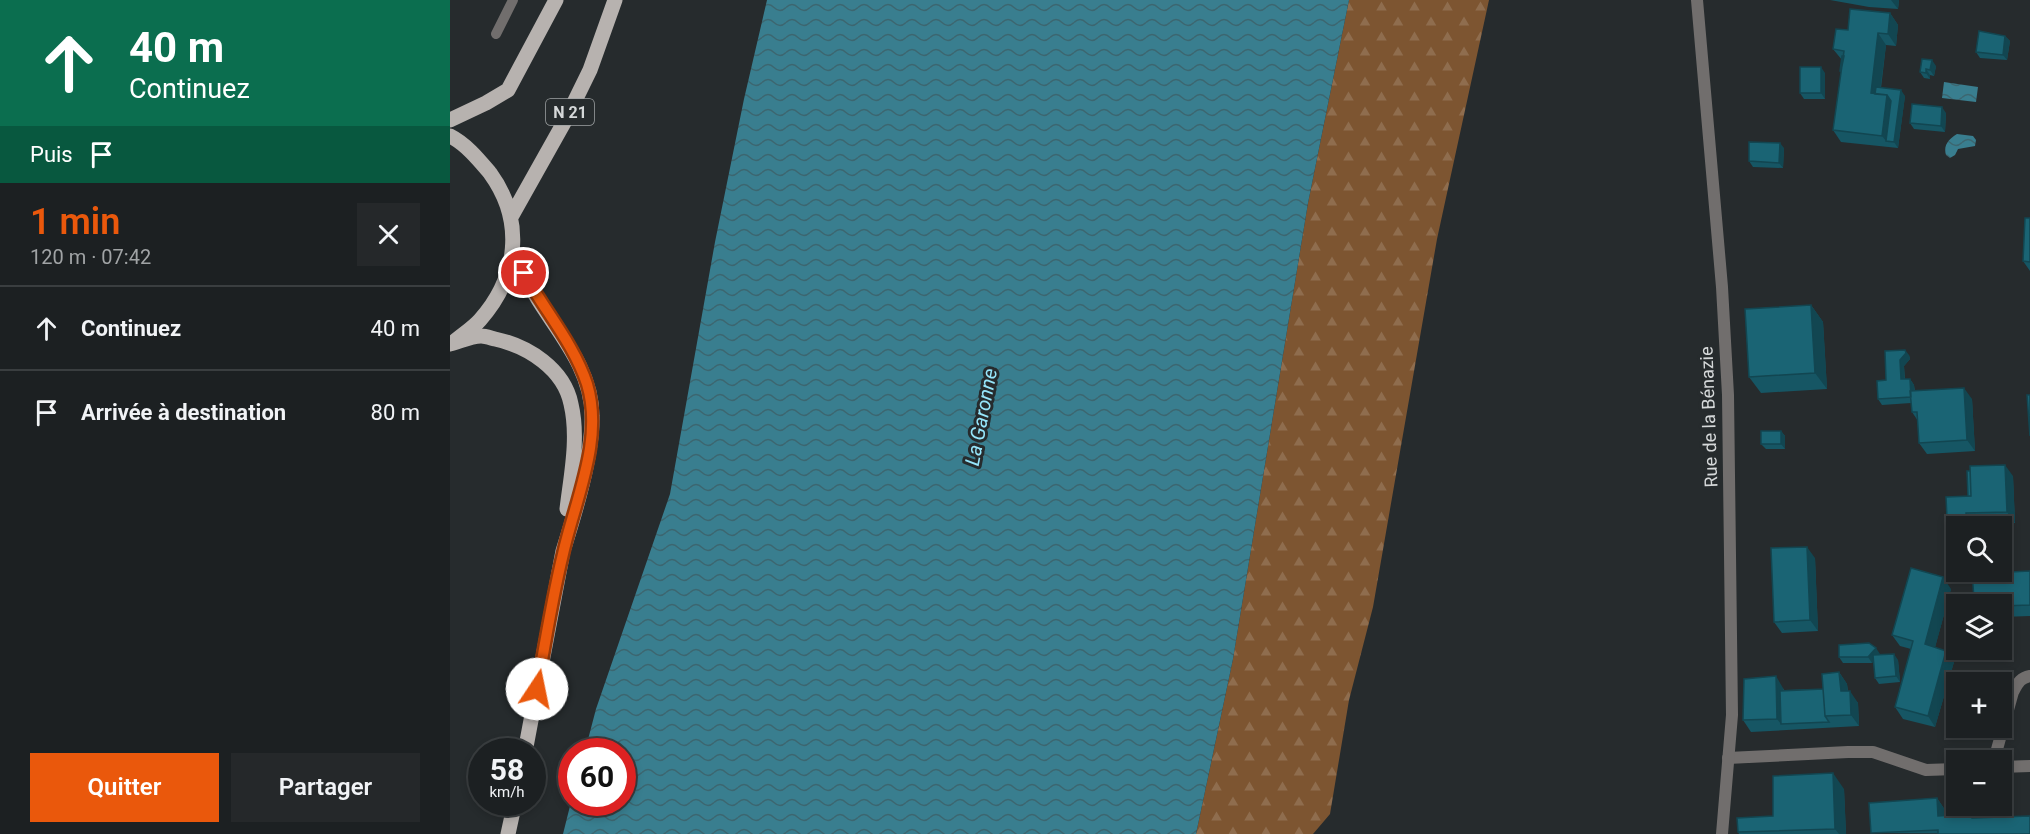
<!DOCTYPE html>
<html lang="fr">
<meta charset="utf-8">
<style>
:root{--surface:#1c2022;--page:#25282a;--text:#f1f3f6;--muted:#a0a3a5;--line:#3a3e40;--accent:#ea580c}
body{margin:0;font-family:Roboto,sans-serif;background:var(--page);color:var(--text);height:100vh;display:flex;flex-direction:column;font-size:22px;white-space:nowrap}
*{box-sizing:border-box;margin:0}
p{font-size:20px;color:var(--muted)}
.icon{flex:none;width:33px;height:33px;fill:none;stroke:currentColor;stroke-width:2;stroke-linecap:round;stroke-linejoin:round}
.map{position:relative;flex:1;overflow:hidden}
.side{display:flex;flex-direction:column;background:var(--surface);width:450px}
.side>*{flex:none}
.top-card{background:#0b6e4f;color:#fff;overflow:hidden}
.fabs{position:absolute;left:1496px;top:516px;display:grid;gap:12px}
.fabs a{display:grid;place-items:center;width:66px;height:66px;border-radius:0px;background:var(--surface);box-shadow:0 3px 9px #0003,0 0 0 2px var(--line);font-size:30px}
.speed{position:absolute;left:18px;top:738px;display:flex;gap:12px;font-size:30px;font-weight:700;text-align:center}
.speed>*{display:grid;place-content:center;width:78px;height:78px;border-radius:50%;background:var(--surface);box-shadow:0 3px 9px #0003,0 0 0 2px var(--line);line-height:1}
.speed small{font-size:15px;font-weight:400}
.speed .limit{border:9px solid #d22;background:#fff;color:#111}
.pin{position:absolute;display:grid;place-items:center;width:51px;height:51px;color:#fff;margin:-26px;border:3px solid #fff;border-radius:50%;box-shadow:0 2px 6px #0007}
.me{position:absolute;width:66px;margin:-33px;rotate:11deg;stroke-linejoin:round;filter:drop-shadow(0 0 4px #0008)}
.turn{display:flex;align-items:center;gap:21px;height:126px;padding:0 30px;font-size:27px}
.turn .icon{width:78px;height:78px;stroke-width:2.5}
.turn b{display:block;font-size:42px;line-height:51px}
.then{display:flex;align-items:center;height:57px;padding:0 30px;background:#0003;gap:12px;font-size:22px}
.round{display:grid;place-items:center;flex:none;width:63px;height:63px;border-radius:0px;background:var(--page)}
.headline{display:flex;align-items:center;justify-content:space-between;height:102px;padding:0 30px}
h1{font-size:36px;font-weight:600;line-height:45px;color:var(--accent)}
.action{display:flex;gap:12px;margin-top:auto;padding:12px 30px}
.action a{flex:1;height:69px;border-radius:0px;background:var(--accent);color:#fff;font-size:24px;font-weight:600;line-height:69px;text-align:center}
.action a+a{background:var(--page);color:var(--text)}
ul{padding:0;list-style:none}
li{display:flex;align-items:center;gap:18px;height:84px;padding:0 30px;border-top:2px solid var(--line)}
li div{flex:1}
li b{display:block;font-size:22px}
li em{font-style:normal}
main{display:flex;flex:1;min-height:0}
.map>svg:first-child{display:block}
.forest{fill:url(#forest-firs)}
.water{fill:url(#water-waves)}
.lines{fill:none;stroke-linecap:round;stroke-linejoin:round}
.service{stroke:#716e6d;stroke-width:10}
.minor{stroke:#716e6d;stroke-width:12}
.tertiary{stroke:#716e6d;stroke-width:12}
.primary{stroke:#b7b2af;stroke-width:15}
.wall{fill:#165664}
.shaded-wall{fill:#124651}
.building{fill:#1a6474;stroke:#124651;stroke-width:1.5}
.route-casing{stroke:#983908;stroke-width:15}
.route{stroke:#ea580c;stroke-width:10}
.labels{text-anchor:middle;stroke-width:6;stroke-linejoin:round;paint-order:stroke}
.shield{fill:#262b2d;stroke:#a0a4a5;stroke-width:1.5}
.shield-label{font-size:16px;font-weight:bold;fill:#d5d8d9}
.street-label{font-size:18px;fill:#d5d8d9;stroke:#262b2d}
.water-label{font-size:20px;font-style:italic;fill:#96e6fb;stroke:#262b2d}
</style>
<main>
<section class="side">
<div class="top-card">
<div class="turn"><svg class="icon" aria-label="ahead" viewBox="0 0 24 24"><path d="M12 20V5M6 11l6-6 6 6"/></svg><div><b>40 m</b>Continuez</div></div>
<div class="then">Puis<svg class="icon" aria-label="arrive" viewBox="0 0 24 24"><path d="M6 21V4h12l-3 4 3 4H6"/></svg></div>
</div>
<div class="headline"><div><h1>1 min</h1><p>120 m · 07:42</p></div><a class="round"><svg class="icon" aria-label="close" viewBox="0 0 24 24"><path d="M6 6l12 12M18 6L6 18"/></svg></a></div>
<ul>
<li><svg class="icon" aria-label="ahead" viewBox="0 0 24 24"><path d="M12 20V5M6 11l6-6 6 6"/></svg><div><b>Continuez</b></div><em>40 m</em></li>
<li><svg class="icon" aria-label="arrive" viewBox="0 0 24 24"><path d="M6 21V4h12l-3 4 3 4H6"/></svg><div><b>Arrivée à destination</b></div><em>80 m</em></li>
</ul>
<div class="action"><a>Quitter</a><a>Partager</a></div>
</section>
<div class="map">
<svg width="1580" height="834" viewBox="0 0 1580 834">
<defs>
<pattern id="forest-firs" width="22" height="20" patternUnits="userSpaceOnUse" patternTransform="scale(1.5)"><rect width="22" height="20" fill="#7d5531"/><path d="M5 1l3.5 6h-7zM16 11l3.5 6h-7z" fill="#8f6d4e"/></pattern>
<pattern id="water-waves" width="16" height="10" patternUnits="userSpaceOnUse" patternTransform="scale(1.5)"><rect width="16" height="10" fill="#397e8f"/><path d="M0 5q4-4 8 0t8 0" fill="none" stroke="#3c6670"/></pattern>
</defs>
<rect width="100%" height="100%" fill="#262b2d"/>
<path class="forest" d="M899,0H1039L987,239L923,607L899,700L880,814L863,834H746L783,659L858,203Z"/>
<path class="water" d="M317,0H899L858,203L783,659L746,834H113L121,802H172V752L135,751L146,709L220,494L265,242L294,99Z
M1494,82L1528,87L1526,102L1492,98Z
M1507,134L1523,136L1526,140L1525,146L1508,149L1505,155L1500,158L1496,155C1493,145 1499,139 1507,134Z"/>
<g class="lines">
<path class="service" d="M46,34L63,0"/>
<path class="minor" d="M1278,758L1398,752H1423L1476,770L1506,769
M1544,760L1563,692C1568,683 1570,678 1580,676
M1551,767L1580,766"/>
<path class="tertiary" d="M1247,0L1272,287L1278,395L1282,715L1272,834"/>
<path class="primary" d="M0,120L36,103L58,90L106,0
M0,136C16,144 29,160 40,173C75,221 68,277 30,320C23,328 13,334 5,341
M61,217L116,119L140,70L165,0
M63,257C72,271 80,286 89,301C111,336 142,371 142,416C143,454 125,513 113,551L75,752
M0,344C9,342 21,336 31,336C35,336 41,338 45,339C78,346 114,369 121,404C129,438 121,475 117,509
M58,834L65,802"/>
</g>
<path class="wall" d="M1380,0H1449L1448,9L1419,7Z
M1440,13L1448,25L1446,46L1436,45L1431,88L1455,96L1448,148L1391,142L1383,130L1391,72L1390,71L1392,60L1383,49Z
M1555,36L1560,41L1557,60L1530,58L1526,52Z
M1486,66L1484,76L1480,75V79L1474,78L1470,72Z
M1375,73V99H1354L1350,93Z
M1496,113L1495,132L1464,129L1460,123Z
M1334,148L1333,168L1303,167L1299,161Z
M1573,261L1580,262V271Z
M1361,305L1373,322L1377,389L1311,393L1299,377Z
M1459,355L1460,359L1454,366L1455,379H1460L1464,385L1465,391L1522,399L1525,451L1477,454L1469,443L1468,421L1462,412L1461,403L1432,405L1428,399L1436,380Z
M1331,431L1335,436V449H1316L1311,444Z
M1563,476L1565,523L1524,524L1523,526H1506V529H1505L1497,518L1518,496Z
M1365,558L1368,631L1332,633L1324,622Z
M1580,571V616L1551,617V604H1528L1524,599L1548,573Z
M1501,589L1485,647L1504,662L1485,727L1453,719L1445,707L1461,649L1450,646L1442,635Z
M1430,654L1429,655L1448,660L1450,682L1429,684L1425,678L1424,660L1422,663H1393L1389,657Z
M1389,672L1397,684L1398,691L1408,703L1409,726L1301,732L1293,720L1333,688L1334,690L1373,689Z
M1394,789L1396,834H1289L1288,832L1323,816Z
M1487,798L1495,810V815L1521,814L1524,818L1580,834L1421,833Z"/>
<path class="shaded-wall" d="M1441,0H1449L1448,9Z
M1440,13L1448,25L1446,46L1438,34Z
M1428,33L1436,45L1429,99L1421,93Z
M1555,36L1560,41L1557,60L1553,55Z
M1482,60L1486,66L1484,76L1480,70Z
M1371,67L1375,73V99L1371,93Z
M1476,69L1480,75V79L1476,73Z
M1451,90L1455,96L1448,148L1444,142Z
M1437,95L1445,106L1436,141L1432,136Z
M1492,107L1496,113L1495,132L1491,126Z
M1330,143L1334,148L1333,168L1329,163Z
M1361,305L1373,322L1377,389L1365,373Z
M1455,350L1459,355L1460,359L1454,366L1455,385L1451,379L1450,360Z
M1460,379L1464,385L1465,403L1461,397Z
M1514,388L1522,399L1525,451L1517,440Z
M1331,431L1335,436V449L1331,444Z
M1555,465L1563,476L1565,523L1557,512Z
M1516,513L1524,524L1523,526H1522L1516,518Z
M1357,547L1365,558L1368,631L1360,620Z
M1493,577L1501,589L1483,655L1475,644Z
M1426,648L1430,654L1422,663L1418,657Z
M1496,651L1504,662L1485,727L1478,716Z
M1444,654L1448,660L1450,682L1446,676Z
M1389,672L1397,684L1399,703L1391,691Z
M1326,676L1333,688L1335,724H1331L1327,719Z
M1400,691L1408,703L1409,726L1401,715Z
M1383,773L1394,789L1396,834H1389L1385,829Z
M1487,798L1495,810L1496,827L1488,816Z"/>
<path class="building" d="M1400,9L1440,13L1438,34L1428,33L1421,93L1437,95L1432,136L1383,130L1394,51L1383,49L1386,29L1398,30Z
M1529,31L1555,36L1553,55L1526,52Z
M1392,56H1394L1391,71H1390Z
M1472,59L1482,60L1480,70L1476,69V73L1470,72Z
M1350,67H1371V93H1350Z
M1426,87L1451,90L1444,142L1436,141L1441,101L1437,95L1425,94Z
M1462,104L1492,107L1491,126L1460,123Z
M1299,142L1330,143L1329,163L1299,161Z
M1575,218H1580V262L1573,261Z
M1361,305L1365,373L1299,377L1295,309Z
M1455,350L1456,353L1450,360L1451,379H1460L1461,397L1428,399L1427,381L1436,380L1435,351Z
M1514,388L1517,440L1469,443L1467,412H1462L1460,391Z
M1577,395H1580V436Z
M1311,431H1331V444H1311Z
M1555,465L1557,512L1516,513V518H1497L1496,497L1521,496L1520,466Z
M1517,471H1520L1521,496H1518Z
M1357,547L1360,620L1324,622L1321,548Z
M1461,568L1493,577L1475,644L1496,651L1478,716L1445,707L1463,641L1442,635Z
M1580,571V605L1551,606V604H1540V598L1524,599L1522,572H1540V573Z
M1419,643L1426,648L1418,657H1389V645Z
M1444,654L1446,676L1425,678L1423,655Z
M1389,672L1391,691H1400L1401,715L1375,716L1372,674Z
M1326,676L1327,719L1293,720L1294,679Z
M1373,689L1375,716L1379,722L1331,724L1330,691Z
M1383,773L1385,829L1288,832L1287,818L1323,816V776Z
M1487,798L1488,816L1521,814L1522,818L1580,816V834H1488V830L1421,833L1419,803Z"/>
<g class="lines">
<defs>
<path id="route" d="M74,273C94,310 124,344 137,384C154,440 125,500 113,554C102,599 95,644 87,689"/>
</defs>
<use href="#route" class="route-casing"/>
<use href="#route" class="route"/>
</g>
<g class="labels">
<rect class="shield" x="96" y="99" width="48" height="26" rx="4.5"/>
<g class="shield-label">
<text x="120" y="118">N 21</text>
</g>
<g class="street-label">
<text transform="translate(1259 417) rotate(-92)" y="6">Rue de la Bénazie</text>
</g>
<g class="water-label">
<text transform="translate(531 417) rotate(-79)" y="7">La Garonne</text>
</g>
</g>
</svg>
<div class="fabs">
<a><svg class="icon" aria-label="search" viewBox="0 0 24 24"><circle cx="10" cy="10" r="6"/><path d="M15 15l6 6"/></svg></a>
<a><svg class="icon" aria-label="layers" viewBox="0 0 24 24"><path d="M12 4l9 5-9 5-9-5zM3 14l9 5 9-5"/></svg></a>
<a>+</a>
<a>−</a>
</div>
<div class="speed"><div>58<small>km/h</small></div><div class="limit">60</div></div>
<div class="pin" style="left:74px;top:273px;background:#d93025"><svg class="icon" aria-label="arrive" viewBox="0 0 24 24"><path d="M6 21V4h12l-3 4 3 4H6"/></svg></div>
<svg class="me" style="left:87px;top:689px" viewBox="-20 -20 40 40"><circle r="19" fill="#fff"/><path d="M0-13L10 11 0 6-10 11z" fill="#ea580c"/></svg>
</div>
</main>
